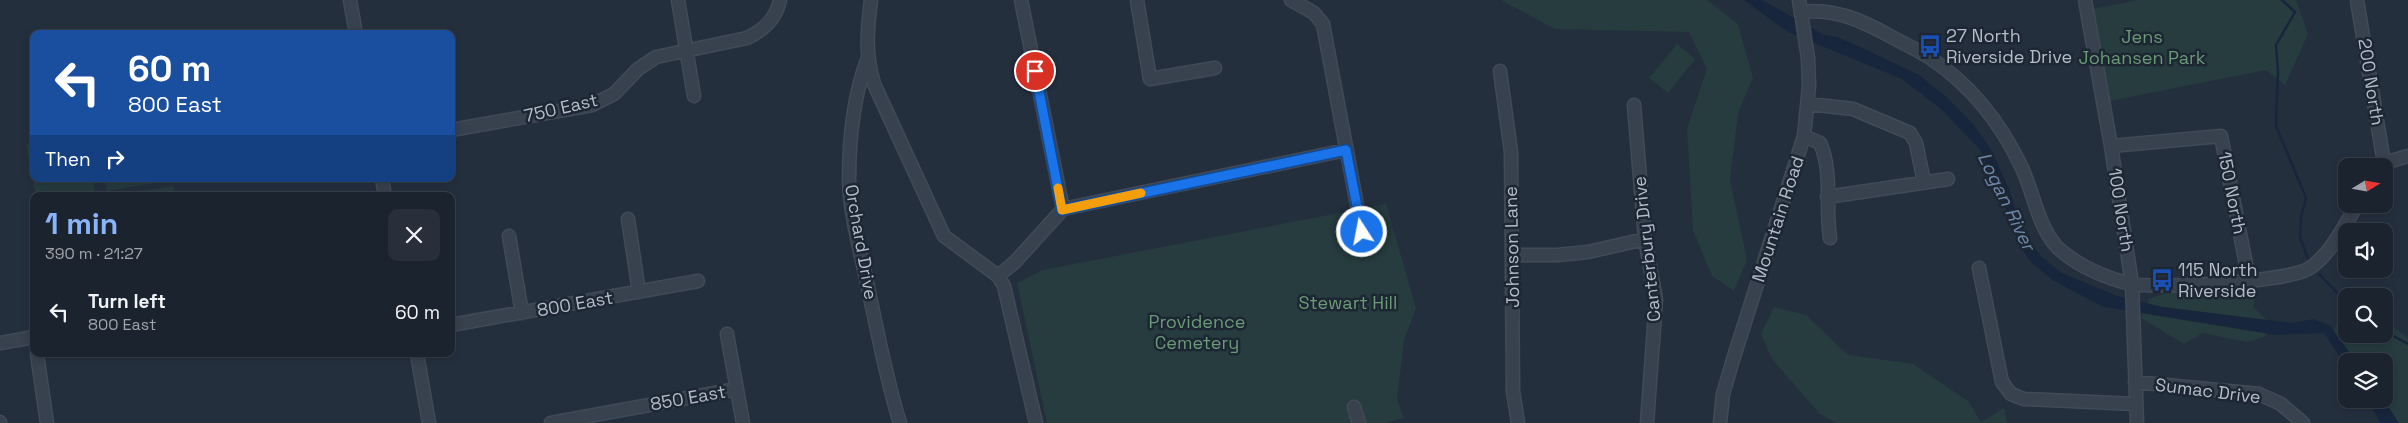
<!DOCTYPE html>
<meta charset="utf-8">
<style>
:root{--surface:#1b232e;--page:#282f3a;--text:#f1f3f6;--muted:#a0a4aa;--line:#39404a;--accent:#8ab4f8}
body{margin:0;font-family:"Space Grotesk",sans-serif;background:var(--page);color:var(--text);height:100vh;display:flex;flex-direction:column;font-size:19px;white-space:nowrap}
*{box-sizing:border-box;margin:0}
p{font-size:16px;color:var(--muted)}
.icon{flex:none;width:28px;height:28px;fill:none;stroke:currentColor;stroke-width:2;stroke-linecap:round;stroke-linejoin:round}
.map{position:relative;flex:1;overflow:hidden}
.panel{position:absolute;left:30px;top:192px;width:425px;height:165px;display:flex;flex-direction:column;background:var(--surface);border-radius:10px;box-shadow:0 2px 8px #0003,0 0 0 1px var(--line)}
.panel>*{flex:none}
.top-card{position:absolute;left:30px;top:30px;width:425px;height:152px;border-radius:10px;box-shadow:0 2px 8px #0003,0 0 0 1px var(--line);background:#1a4fa0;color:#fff;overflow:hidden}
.needle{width:32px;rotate:79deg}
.fabs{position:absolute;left:2338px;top:158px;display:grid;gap:10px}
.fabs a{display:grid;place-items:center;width:55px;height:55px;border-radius:10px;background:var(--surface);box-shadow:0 2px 8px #0003,0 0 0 1px var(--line);font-size:25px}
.pin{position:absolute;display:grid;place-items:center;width:42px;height:42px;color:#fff;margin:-21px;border:2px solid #fff;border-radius:50%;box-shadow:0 1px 5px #0007}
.me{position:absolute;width:55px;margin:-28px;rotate:349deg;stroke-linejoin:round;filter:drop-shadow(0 0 4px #0008)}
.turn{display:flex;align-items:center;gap:18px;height:105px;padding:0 15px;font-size:22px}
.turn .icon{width:65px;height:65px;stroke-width:2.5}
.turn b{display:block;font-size:35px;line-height:42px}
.then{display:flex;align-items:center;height:48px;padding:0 15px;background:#0003;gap:10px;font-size:19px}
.round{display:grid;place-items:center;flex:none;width:52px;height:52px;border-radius:10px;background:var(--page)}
.headline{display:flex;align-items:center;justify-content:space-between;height:85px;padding:0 15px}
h1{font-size:30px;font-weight:700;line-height:38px;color:var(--accent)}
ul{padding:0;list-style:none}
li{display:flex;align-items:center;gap:15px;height:70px;padding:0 15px}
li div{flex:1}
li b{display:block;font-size:19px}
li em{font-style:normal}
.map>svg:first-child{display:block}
.green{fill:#263c3f}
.water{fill:#17263c}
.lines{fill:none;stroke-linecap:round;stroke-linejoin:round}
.stream{stroke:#17263c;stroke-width:2.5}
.minor-casing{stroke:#414a57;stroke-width:15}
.minor{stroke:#38414e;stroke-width:12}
.route-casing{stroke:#114b97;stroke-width:12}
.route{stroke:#1a73e8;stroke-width:9}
.slow{stroke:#f59e0b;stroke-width:9}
.labels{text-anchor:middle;stroke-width:5;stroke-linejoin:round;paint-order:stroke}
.poi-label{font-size:18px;fill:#b4bcc9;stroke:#1d2633;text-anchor:start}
.park-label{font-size:18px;fill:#6b9a76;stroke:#1d2633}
.street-label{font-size:18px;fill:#b4bcc9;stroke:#1d2633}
.water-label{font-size:19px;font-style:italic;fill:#6d86a8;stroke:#1d2633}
</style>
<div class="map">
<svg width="2408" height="423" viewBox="0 0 2408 423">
<rect width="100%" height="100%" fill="#242f3e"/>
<path class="green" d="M1501,0H1707L1738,24L1753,78L1738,113L1730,180L1747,260L1734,291L1712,276L1693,230L1687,129L1707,69L1689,32L1555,29Z
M2138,0H2296L2308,34L2285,85L2266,70L2104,102L2089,10Z
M1677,44L1695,59L1668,93L1649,78Z
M34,143V179H93L95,191L68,196H36L26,144Z
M105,179H166L167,181L107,191Z
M173,186L175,196H111Z
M1386,204L1416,308L1404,340L1397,400L1404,418L1385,423H1047L1017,283L1043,270Z
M2257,287L2253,307L2268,321L2266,336L2247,342L2203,333L2184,344L2141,318L2149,299L2176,290Z
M1774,307L1806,315L1848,355L1913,364L1968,401L1981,422L2004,408L2007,423H1837L1820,414L1772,359L1761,334Z
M2339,312H2346V334H2384V320L2408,338V423H2389L2377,399H2384V361H2352L2334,332Z"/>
<path class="water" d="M1744,0H1762L1824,35L1837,37L1860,47L1919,75L1943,94L1973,124L1992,151L2010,192L2020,223L2029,242L2042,257L2062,273L2117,296L2163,307L2292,323L2314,319L2330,326L2356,361H2346V367L2324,333L2276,335L2104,307L2054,281L2030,261L2019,244L1997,186L1979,148L1941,109L1902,79L1788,32Z
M2366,399H2383L2399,423H2381Z"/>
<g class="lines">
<path class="stream" d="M2282,0L2295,12L2276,45L2278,71L2276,126L2306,198L2301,217L2300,237L2309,262
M2319,274L2346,302
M2384,331L2408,344"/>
<defs>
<path id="minor" d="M350,0L356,34
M678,0L694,96
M871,0C867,31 865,54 874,84L944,236L998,276L1004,286L1036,423
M1137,0L1150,79L1215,68
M1291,0L1314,13L1323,24L1362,232
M2085,0L2111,146L2132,284L2137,423
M2357,0L2384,163
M1801,12C1834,8 1861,20 1890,36C1904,44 1919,50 1933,60C1971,86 2001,124 2021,166C2033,190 2038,228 2058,248C2076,265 2107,279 2132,284C2159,289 2285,282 2308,269C2330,256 2344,225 2358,204
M867,60C853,98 849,140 849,180C850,218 863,260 870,297C879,339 887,382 900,423
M1500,71L1511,152L1513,391L1518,423
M1809,104L1853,109L1910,133L1916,143L1924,182
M1634,105L1645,239L1656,300L1647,423
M451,130L592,105L614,94L638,69L656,57L747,38C764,30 776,19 780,0
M1804,136L1820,143C1833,171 1825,207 1830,238
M2111,146L2221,136L2249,280
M2382,166L2388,162L2408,156
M382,179L385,196
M1827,197L1948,179
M1063,209L1346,150
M628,219L639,292
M509,236L522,313
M1513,255H1557L1588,252L1645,239
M1979,268L2002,382L2011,394L2024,399L2135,404
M998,276L1015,262L1063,209L1021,0
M451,325L698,281
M727,334L743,423
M0,343L34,337
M37,354L47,423
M417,354L429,423
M2135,382L2259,394L2281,404L2303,423
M1354,407L1359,423
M0,422V423
M551,423L737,389
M1720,423L1723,394L1732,363L1804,136L1809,86L1808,58L1799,0"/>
</defs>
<use href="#minor" class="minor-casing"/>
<use href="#minor" class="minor"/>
</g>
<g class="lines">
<defs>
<path id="route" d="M1035,71L1062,210L1346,150L1362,232"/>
</defs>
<use href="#route" class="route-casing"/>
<use href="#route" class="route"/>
<path class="slow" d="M1058,188L1062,210L1141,193"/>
</g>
<defs>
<symbol id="bus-bare" viewBox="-9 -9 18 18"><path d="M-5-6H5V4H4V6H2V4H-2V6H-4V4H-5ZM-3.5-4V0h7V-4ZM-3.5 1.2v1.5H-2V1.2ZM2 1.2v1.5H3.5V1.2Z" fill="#1a4fb4" stroke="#1d2633" stroke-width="2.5" paint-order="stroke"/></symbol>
</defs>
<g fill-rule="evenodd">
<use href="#bus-bare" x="1914" y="30" width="32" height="32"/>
<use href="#bus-bare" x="2146" y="264" width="32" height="32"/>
</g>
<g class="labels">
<g class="poi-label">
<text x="1946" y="42">27 North<tspan x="1946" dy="21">Riverside Drive</tspan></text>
<text x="2178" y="276">115 North<tspan x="2178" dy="21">Riverside</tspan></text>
</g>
<g class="park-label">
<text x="2142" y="43">Jens<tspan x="2142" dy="21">Johansen Park</tspan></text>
<text x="1348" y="309">Stewart Hill</text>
<text x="1197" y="328">Providence<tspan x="1197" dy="21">Cemetery</tspan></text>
</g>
<g class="street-label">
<text transform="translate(2371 82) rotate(81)" y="6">200 North</text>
<text transform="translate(561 108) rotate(-13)" y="6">750 East</text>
<text transform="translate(2232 193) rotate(79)" y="6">150 North</text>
<text transform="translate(2121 210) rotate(81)" y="6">100 North</text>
<text transform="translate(1778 219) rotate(-72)" y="6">Mountain Road</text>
<text transform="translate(861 242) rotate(80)" y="6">Orchard Drive</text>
<text transform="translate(1512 247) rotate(-91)" y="6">Johnson Lane</text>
<text transform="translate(1647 249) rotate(-96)" y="6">Canterbury Drive</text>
<text transform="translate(575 304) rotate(-10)" y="6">800 East</text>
<text transform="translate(2208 391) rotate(7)" y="6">Sumac Drive</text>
<text transform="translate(688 398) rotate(-10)" y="6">850 East</text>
</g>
<g class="water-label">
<text transform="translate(2007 201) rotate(64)" y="7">Logan River</text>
</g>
</g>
</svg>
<div class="fabs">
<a><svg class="needle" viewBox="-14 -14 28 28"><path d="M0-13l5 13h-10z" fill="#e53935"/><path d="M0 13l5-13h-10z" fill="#a0a4aa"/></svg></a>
<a><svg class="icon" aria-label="sound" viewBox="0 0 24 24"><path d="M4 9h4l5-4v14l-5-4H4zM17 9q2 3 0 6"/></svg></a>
<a><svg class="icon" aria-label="search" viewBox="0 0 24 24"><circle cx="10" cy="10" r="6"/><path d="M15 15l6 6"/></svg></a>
<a><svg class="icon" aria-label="layers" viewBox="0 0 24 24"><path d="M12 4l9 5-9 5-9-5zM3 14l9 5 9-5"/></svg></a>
</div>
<div class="pin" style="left:1035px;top:71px;background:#d93025"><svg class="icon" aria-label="arrive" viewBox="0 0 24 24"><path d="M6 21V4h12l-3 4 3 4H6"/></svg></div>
<svg class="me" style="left:1362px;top:232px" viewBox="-20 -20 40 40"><circle r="17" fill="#1a73e8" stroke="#fff" stroke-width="3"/><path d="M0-11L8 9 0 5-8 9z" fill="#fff"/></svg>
<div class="top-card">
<div class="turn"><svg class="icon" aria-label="left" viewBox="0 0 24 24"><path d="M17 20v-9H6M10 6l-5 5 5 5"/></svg><div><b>60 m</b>800 East</div></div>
<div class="then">Then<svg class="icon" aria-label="right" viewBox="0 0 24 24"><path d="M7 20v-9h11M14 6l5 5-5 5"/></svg></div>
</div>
<section class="panel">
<div class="headline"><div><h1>1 min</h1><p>390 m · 21:27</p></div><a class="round"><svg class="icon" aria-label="close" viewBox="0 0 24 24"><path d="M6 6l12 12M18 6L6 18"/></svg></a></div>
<ul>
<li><svg class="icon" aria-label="left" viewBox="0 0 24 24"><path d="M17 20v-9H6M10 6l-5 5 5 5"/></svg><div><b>Turn left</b><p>800 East</p></div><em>60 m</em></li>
</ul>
</section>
</div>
